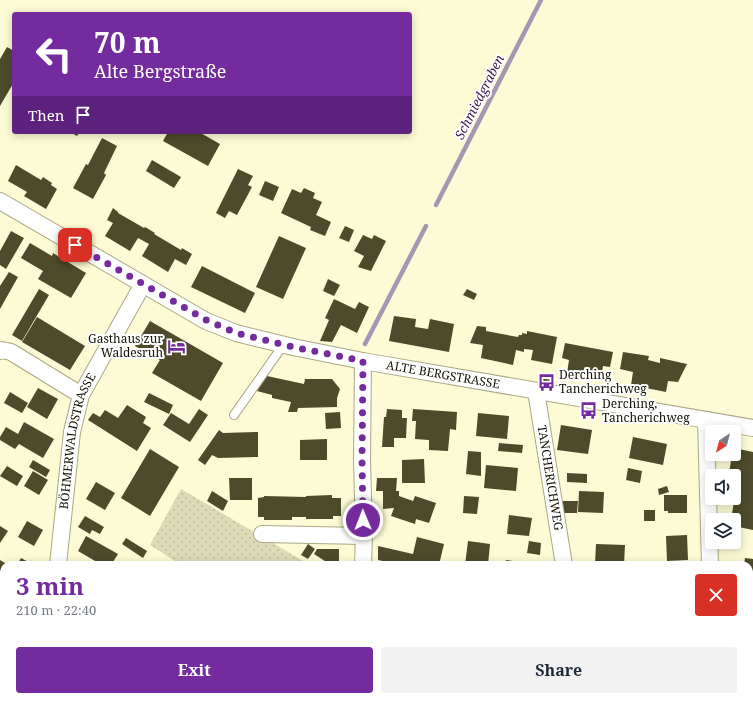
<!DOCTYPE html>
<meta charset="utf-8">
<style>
:root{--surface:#fff;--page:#f2f2f3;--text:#1f2937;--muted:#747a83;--accent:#742b9d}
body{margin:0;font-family:"Noto Serif",serif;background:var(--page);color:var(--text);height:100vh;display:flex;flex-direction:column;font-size:15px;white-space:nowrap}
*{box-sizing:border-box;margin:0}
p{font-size:13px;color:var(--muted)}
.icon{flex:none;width:22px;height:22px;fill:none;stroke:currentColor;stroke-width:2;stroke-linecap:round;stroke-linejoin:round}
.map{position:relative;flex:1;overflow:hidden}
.panel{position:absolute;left:0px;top:561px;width:753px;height:140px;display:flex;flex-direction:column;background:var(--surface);border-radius:12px 12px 0 0;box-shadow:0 2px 10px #0003}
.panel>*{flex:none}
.hud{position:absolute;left:12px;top:12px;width:400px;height:122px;border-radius:4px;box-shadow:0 2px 10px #0003;background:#742b9d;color:#fff;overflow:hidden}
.needle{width:26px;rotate:216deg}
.fabs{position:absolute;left:705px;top:425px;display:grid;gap:8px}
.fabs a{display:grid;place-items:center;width:36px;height:36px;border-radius:4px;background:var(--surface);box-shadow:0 2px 10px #0003;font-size:20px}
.pin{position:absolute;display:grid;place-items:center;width:34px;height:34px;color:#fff;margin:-17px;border-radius:8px;box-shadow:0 2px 6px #0006}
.me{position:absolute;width:44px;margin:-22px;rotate:359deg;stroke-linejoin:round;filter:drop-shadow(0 0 3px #0008)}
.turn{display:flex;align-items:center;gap:14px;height:84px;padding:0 16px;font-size:18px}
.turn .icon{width:52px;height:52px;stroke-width:2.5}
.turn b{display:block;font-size:28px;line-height:34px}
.then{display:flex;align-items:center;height:38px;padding:0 16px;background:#0003;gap:8px;font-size:15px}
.round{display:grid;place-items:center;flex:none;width:42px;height:42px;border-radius:4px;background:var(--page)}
.summary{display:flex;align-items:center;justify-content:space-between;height:68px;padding:0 16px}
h1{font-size:24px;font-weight:700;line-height:30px;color:var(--accent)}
.action{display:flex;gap:8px;margin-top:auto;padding:8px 16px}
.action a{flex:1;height:46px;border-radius:4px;background:var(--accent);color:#fff;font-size:16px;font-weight:700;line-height:46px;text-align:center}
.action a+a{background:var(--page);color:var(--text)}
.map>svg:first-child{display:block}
.grass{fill:url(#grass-dots)}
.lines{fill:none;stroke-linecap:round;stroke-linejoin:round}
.stream{stroke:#a796b1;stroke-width:4.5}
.building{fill:#4d4b2b}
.lane-casing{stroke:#aaa985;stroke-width:10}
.street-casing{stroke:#aaa985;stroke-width:18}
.lane{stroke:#fff;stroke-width:8}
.street{stroke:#fff;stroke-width:16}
.route{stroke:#742b9d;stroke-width:7;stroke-dasharray:0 12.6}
.labels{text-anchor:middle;stroke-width:4;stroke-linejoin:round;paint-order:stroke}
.poi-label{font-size:12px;fill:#131206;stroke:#fff;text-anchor:start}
.street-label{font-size:12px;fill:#131206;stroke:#fff}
.water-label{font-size:13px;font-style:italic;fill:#3c1c50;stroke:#fff}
</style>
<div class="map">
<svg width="753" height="701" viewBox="0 0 753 701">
<defs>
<pattern id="grass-dots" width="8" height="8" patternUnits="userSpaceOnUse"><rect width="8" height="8" fill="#dcdab7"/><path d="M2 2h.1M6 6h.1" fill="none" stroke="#bcba9c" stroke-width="1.8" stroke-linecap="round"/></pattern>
</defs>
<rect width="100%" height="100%" fill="#fcfbd5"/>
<path class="grass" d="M181,489L310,565H181L150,545Z"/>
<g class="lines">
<path class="stream" d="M436,205L541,0
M365,344L426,226"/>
</g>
<path class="building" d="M7,47L14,51V82L0,106V59Z
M70,132H80L77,136Z
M168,132H199L220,144L208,166L163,141Z
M102,138L117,146L104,173L106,175L93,199L73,188L86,164L88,165Z
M152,160L181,177L174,188L146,171Z
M16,165L41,180L43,177L52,183L51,185L57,189L46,209L24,196L27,192L8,181Z
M238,169L253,176L248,185L252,187L237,215L229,211L225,218L216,213Z
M265,181L279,187L273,201L259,195Z
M304,188L315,193L313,198L322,202L316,215L331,222L325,236L310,230L311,227L281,213L292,189L301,193Z
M113,208L118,212V213L144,228L145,227L155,233L154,234L181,250L182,248L192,254L186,265L175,259L168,272L142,256L149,244L138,238L130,251L105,236L113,223L107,220Z
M345,226L354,230L349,242L339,238Z
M11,231L24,238L6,269L0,265V251Z
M363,235L372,239L374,235L386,241L371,271L358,267L364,256L354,251Z
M279,236L306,248L283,299L256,287Z
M30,243L52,256L53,253L86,273L71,298L38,279L43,271L21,258Z
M202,266L255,293L245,313L191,287Z
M9,272L18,277L0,309V286Z
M328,279L340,285L334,296L323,291Z
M39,289L49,295L22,341L12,335Z
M467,289L477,294L474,300L463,295Z
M334,299L355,309L359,302L369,307L357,333L341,325L332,342L320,341L329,320L325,318Z
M394,316L416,319L415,327L428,329L430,319L454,324L449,352L389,341Z
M37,317L85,346L70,370L22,342Z
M150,321L223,363L201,401L152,373L160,360L135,346Z
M477,326L486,327V331L518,337L519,335H522V333L527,334V331L557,337L552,364L531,360L533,350L524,349V352L516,350L513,365L481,358L483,345L470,343Z
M565,343L613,352L610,367L603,366L601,379L567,373L569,360L562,358Z
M623,352L649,356L648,360L660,363V358L687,364L678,382L668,381L666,392L631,385L633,372L620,369Z
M267,376L304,384L305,379H332L340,389L337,398V407L298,408L297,412H288L291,402L272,398V395L257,391Z
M541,378L552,380L551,386L540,384Z
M38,388L58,399L47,419L27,407Z
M10,392L28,403L22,413L4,403Z
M149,393L173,405L169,414L144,402Z
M127,405L146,417L143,423L151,428L137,451L88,420L93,413L100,417L105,410L118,418Z
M199,409L208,415L190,442L163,425L171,413L189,424Z
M387,409L402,410V418H407L406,438H394V447H382L384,417H386Z
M413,409L457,412L456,430L450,429L448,451L429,450V440L415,439L416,421H412Z
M340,412L341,428L326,429L325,413Z
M478,413L509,416L507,439L476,436Z
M24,422L54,439L43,458L19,444L15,449L0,440V437L6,427L18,434Z
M561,425L592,430L588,454L557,450Z
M219,430L223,433L258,432V457L218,458L212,455L205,465L198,460Z
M633,437L667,444L663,465L629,458Z
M327,439V460H300V440Z
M499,443L523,445L522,453L498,451Z
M734,448L753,452V530L734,526V520H731L734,501L731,500V498H734V475L729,474L732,454H734Z
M150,449L179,467L150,516L121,498Z
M468,451L481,452V476L466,474Z
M424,459L425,483H402V460Z
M33,460L50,470L46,477L29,467Z
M486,465L518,468L516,491L484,488Z
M7,466L23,476L17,486L0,476Z
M628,468L642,471L640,483L626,480Z
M33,471L48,480L39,495L24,486Z
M567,473L587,474V483L567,482Z
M229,478H252V500H230Z
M377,478H397L396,491H399V496L413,501L415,496L436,503L429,523L416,519L415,524L391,516L394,508L383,509V491H376Z
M96,482L115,493L105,510L86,499Z
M667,486L669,492L659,495L658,489Z
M212,491L228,501L223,511L207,501Z
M579,491L604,492L603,513L578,512Z
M332,495V498H341V516H333V519H306V517H292V520H264V517H258V498L264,497V496L306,497V496Z
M664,495H687V513H668V511H664Z
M464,496L479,497L477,514L463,513Z
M559,501H578L577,513H561Z
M644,510H655V521H644Z
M509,515L532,518L529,536L507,534Z
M85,516L104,527L100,534L92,530L90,534L78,527Z
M27,521L43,530L34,546L18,537Z
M0,526L8,531L0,543Z
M687,535L688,560L667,561L666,536Z
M86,536L118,554L111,565H102L78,551Z
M417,537L444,544L439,565H421L410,562V565H401L378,560V546L413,554Z
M126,538L147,551L143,558L122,544Z
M468,541L490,544L488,565H465Z
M529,541L541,543L540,555L527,553Z
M308,544L315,549L308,559L301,555Z
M596,544L625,545L624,565H571V563H595Z
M317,549H339V565H331L314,554Z
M21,558L34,565H17Z
M745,558L753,559V584H749V565H744Z
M0,560L8,565H4V588L0,586Z
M506,560L513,561V565H505Z
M525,562L538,564V565H524Z
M749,605H753V645H752L750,657Z
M0,607L4,609V627L0,624Z
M0,628L4,631V637L0,643Z
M4,652V670L0,667V658Z
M58,697H102L103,698L102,701H59L56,700Z
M132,697H150L147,701H139Z
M194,697H218V701H194Z
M234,697H260V699H278V697H321V701H246V699L234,700Z"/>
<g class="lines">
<defs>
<path id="lane" d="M234,415L284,344
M749,593L753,594
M749,664L753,665
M381,697V701"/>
<g id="street">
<path id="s1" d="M0,201L206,321L236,333L293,347L363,361L753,428"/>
<path d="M0,351L2,350L11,352L81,395"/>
<path id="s2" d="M536,391L564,565"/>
<path d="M706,420L710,565"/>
<path d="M262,534L364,536"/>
<path id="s3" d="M58,565L72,432L81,395L143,284"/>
<path d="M363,565L364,536L362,459L363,361"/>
<path d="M43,701V697"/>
<path d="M171,701L172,697"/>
<path d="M361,701V697"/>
</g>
</defs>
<use href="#lane" class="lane-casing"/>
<use href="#street" class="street-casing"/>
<use href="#lane" class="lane"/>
<use href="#street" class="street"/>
</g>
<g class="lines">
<path class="route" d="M75,245L206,320L236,333L293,347L363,361L362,459L363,520"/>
</g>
<defs>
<symbol id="hotel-bare" viewBox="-9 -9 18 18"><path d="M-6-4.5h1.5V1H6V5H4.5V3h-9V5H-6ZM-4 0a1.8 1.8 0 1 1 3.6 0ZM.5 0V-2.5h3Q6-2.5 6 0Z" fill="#742b9d" stroke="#fff" stroke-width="2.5" paint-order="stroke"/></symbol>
<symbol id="bus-bare" viewBox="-9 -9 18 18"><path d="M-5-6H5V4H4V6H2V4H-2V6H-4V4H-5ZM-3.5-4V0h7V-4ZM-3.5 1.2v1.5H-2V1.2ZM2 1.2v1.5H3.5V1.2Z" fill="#742b9d" stroke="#fff" stroke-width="2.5" paint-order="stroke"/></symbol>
</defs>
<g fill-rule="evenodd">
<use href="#hotel-bare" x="164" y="334" width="25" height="25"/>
<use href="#bus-bare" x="534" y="370" width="25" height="25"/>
<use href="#bus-bare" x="576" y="398" width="25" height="25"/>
</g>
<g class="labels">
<g class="poi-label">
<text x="163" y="343" text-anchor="end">Gasthaus zur<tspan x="163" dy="14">Waldesruh</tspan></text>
<text x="559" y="379">Derching<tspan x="559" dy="14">Tancherichweg</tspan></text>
<text x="602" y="408">Derching,<tspan x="602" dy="14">Tancherichweg</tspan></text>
</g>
<g class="street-label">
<text dy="4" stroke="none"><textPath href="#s1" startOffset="482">ALTE BERGSTRASSE</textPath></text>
<text dy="4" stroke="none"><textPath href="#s3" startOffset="126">BÖHMERWALDSTRASSE</textPath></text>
<text dy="4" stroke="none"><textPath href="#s2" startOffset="88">TANCHERICHWEG</textPath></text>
</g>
<g class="water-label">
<text transform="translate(479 97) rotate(-63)" y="5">Schmiedgraben</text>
</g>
</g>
</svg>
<div class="fabs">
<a><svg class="needle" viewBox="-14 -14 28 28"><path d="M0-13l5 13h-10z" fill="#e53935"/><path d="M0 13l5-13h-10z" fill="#747a83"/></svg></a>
<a><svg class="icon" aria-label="sound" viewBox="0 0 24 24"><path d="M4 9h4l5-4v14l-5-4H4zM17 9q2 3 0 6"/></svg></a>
<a><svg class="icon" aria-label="layers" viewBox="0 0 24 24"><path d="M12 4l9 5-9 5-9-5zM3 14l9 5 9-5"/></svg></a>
</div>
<div class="pin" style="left:75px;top:245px;background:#d93025"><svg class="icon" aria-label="arrive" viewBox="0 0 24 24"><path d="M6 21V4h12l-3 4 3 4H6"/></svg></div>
<svg class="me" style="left:363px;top:520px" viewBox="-20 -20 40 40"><circle r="17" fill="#742b9d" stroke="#fff" stroke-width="3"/><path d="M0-11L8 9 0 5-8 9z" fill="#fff"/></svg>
<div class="hud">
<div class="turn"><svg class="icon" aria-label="left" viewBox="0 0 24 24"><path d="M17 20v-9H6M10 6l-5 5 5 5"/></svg><div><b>70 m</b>Alte Bergstraße</div></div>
<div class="then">Then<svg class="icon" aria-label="arrive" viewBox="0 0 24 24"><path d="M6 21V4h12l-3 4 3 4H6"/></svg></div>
</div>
<section class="panel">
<div class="summary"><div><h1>3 min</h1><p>210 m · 22:40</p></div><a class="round" style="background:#d93025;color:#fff"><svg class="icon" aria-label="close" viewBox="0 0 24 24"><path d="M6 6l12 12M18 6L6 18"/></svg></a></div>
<div class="action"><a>Exit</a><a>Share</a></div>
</section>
</div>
